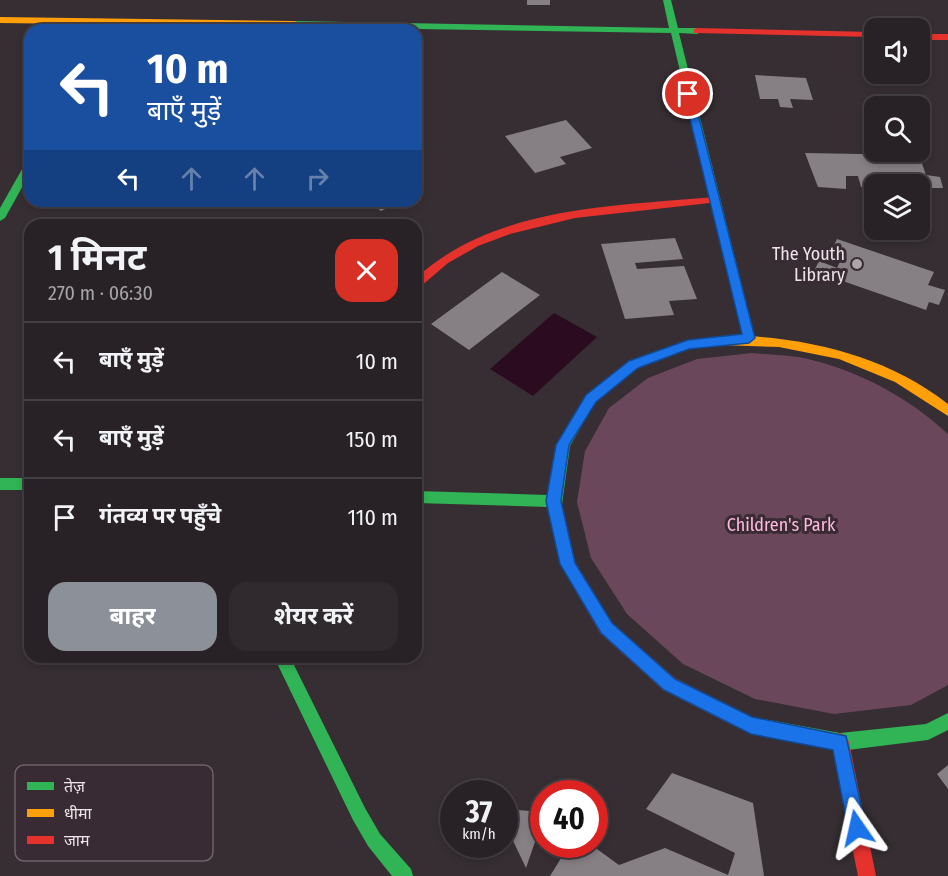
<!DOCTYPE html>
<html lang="hi">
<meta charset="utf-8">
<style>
:root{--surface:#282226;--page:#302a2e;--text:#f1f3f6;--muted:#a5a4a7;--line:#443f43;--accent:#8c9099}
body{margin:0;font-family:"Fira Sans Condensed","Noto Sans Devanagari",sans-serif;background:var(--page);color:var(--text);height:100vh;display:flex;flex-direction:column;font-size:22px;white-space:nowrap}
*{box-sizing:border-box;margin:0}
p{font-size:20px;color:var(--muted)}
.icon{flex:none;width:33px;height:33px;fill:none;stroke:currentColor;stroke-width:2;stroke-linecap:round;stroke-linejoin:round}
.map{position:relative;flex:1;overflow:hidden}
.side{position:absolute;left:24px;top:219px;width:398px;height:444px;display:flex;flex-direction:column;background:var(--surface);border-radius:18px;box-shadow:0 3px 9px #0003,0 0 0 2px var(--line)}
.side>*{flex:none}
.hud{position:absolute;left:24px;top:24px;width:398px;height:183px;border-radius:18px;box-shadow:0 3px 9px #0003,0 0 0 2px var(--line);background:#1a4fa0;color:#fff;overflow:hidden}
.tools{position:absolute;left:864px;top:18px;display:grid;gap:12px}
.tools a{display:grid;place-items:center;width:66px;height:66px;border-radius:12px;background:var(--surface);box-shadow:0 3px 9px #0003,0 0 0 2px var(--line);font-size:30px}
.speed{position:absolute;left:440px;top:780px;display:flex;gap:12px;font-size:30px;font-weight:700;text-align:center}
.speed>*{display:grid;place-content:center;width:78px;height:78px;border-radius:50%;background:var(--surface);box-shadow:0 3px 9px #0003,0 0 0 2px var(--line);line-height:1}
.speed small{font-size:15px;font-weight:400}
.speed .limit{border:9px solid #d22;background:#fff;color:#111}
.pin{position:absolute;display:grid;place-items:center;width:51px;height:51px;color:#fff;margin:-26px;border:3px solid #fff;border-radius:50%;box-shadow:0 2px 6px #0007}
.me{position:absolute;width:66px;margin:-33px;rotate:349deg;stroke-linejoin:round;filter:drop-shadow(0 0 4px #0008)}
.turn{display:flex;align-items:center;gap:21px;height:126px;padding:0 24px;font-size:27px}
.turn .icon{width:78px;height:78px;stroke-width:2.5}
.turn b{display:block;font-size:42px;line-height:51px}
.lanes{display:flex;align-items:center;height:57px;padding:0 24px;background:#0003;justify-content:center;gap:30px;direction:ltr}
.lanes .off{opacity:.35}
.round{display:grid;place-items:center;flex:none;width:63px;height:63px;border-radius:18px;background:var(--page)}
.head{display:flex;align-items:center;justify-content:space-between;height:102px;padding:0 24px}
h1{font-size:36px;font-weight:700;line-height:45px}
.button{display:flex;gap:12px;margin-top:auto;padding:12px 24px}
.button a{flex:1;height:69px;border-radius:18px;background:var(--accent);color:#fff;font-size:24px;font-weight:700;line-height:69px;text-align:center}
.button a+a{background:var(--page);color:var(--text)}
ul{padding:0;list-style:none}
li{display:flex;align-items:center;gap:18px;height:78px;padding:0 24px;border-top:2px solid var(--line)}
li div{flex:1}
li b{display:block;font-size:22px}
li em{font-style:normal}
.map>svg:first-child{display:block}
.green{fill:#6a475b}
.water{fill:#2a0b1f}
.building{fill:#867f83}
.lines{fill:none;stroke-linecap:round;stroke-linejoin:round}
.fast{fill:#30b455;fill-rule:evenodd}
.slow{fill:#ff9f0a;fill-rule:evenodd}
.jam{fill:#e5322d;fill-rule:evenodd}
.route{fill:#1a73e8;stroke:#114b97;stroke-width:1.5}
.poi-dot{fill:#ada4a9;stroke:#392b33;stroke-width:2}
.labels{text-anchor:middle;stroke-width:6;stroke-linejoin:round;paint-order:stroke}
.poi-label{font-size:18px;fill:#ede4e9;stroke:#392b33;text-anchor:end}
.park-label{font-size:18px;fill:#ffb9e0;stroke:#392b33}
.key{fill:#392b33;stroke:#6f626a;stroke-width:1.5}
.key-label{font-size:16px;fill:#ede4e9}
</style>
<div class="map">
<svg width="948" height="876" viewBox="0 0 948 876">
<rect width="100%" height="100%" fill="#362e32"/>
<path class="green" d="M752,353C772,355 793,355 812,360C863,373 909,398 948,434V685L911,705L834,714L755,699L683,664L627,614L591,558L577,502L585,451L609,408L648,378L697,359Z"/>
<path class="water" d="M554,313L597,337L533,396L490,369Z"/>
<path class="building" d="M527,0H550V5H527Z
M755,75L806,78L813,100L790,99L793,108L780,107L778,99H760Z
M566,120L592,148L560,157L566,164L535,173L505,136Z
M805,153L919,155L926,175L940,177L943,188H920V184L861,187L858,176H846V189L818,187Z
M368,201H401L381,211Z
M675,238L683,259L635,263L637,269L684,266L697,299L669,301L674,315L625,319L601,244Z
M837,239L934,272L928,285L945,290L939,305L929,302L926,310L814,271L819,261L837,268L843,255L831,251Z
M502,272L540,295L469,350L431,324Z
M948,765V789L937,774Z
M672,773L753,803L764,876H550L563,855L548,844H590L619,865L665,848L728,875L735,853L646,809Z
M504,809L543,812V841L537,836L526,868L504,822Z"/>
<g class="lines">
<path class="fast" d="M663,0H671L678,28H697L701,31L697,34L679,33L755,338L749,342L743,338L671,33L295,27L291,24L295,21L669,28Z
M30,161V173L5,218L0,221V208L25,164Z
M721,337L725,338L727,341L725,344L689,348L638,368L596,401L570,446L561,512L556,514L551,512L548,507L416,503V491L548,495L556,445L586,395L630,362L688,340Z
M0,478H30V490H0Z
M274,657H290L365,808L380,834L411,869L413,876H392L368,846L353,820Z
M736,710L752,717L840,733L926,724L948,713V730L928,740L840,751L751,733L730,724L728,718L730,712Z"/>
<path class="slow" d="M0,17L295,21L299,24L295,27L0,23Z
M749,336C821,341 890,359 948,404V416L895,382L839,359L779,347L721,345L715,341L721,337Z"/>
<path class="jam" d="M697,28L874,32V37L694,33V29Z
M920,34H948V40H920Z
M715,197L720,200L719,202L575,218L510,234L478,246L448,263L420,287L416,288V278C495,206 614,206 715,197Z
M556,502L561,504L563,508L575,562L612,623L675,678L742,712L744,718L742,724L736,726L730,724L663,690L600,633L560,564L549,508L551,504Z
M840,733L846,736L849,742L876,876H858L831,742L834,736Z"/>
</g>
<path class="route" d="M685,92L693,94L755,338L749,343L689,349L638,368L596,402L569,445L561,501L575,563L612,623L675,679L752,717L846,736L866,828L863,834L857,837L850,834L848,828L833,750L751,734L664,690L601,633L560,564L546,501L556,445L586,395L629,361L688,340L742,334L684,94Z"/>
<circle class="poi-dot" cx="857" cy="264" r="6"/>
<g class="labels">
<g class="poi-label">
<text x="845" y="260">The Youth<tspan x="845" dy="21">Library</tspan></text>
</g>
<g class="park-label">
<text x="781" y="531">Children's Park</text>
</g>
</g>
<rect x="15" y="765" width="198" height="96" rx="9" class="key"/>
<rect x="27" y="782" width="27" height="8" fill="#30b455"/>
<rect x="27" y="809" width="27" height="8" fill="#ff9f0a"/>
<rect x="27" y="836" width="27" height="8" fill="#e5322d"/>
<g class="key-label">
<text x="64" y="792">तेज़</text>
<text x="64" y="819">धीमा</text>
<text x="64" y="846">जाम</text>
</g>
</svg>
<div class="tools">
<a><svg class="icon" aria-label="sound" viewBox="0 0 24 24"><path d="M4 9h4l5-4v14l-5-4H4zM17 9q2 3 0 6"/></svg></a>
<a><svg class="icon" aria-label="search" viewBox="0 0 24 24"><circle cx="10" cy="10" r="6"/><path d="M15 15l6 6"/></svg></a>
<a><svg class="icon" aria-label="layers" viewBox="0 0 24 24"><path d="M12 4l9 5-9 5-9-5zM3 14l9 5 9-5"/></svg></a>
</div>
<div class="speed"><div>37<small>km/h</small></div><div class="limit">40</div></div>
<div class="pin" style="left:688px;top:94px;background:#d93025"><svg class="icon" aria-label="arrive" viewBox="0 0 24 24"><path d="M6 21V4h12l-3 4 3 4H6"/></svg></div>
<svg class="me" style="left:857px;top:828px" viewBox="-20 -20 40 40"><path d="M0-17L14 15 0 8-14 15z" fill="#1a73e8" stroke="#fff" stroke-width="4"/></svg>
<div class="hud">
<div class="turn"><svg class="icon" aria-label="left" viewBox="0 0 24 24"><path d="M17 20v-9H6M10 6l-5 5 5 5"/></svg><div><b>10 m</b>बाएँ मुड़ें</div></div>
<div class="lanes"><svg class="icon" aria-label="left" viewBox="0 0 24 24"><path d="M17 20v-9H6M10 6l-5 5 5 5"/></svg><svg class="icon off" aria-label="ahead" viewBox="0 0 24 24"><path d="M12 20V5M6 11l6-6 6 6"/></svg><svg class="icon off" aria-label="ahead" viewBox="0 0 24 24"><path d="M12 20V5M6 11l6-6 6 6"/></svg><svg class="icon off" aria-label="right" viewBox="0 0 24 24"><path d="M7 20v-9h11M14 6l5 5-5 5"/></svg></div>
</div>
<section class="side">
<div class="head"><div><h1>1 मिनट</h1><p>270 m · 06:30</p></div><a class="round" style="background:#d93025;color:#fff"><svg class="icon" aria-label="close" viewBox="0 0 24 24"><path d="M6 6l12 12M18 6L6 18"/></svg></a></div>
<ul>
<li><svg class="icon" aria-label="left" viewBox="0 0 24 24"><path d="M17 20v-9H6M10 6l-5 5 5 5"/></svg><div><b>बाएँ मुड़ें</b></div><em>10 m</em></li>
<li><svg class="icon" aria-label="left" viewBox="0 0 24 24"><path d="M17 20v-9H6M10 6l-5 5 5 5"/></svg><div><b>बाएँ मुड़ें</b></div><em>150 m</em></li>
<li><svg class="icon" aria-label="arrive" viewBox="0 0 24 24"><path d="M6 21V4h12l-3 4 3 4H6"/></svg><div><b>गंतव्य पर पहुँचे</b></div><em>110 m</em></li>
</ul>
<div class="button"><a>बाहर</a><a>शेयर करें</a></div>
</section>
</div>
